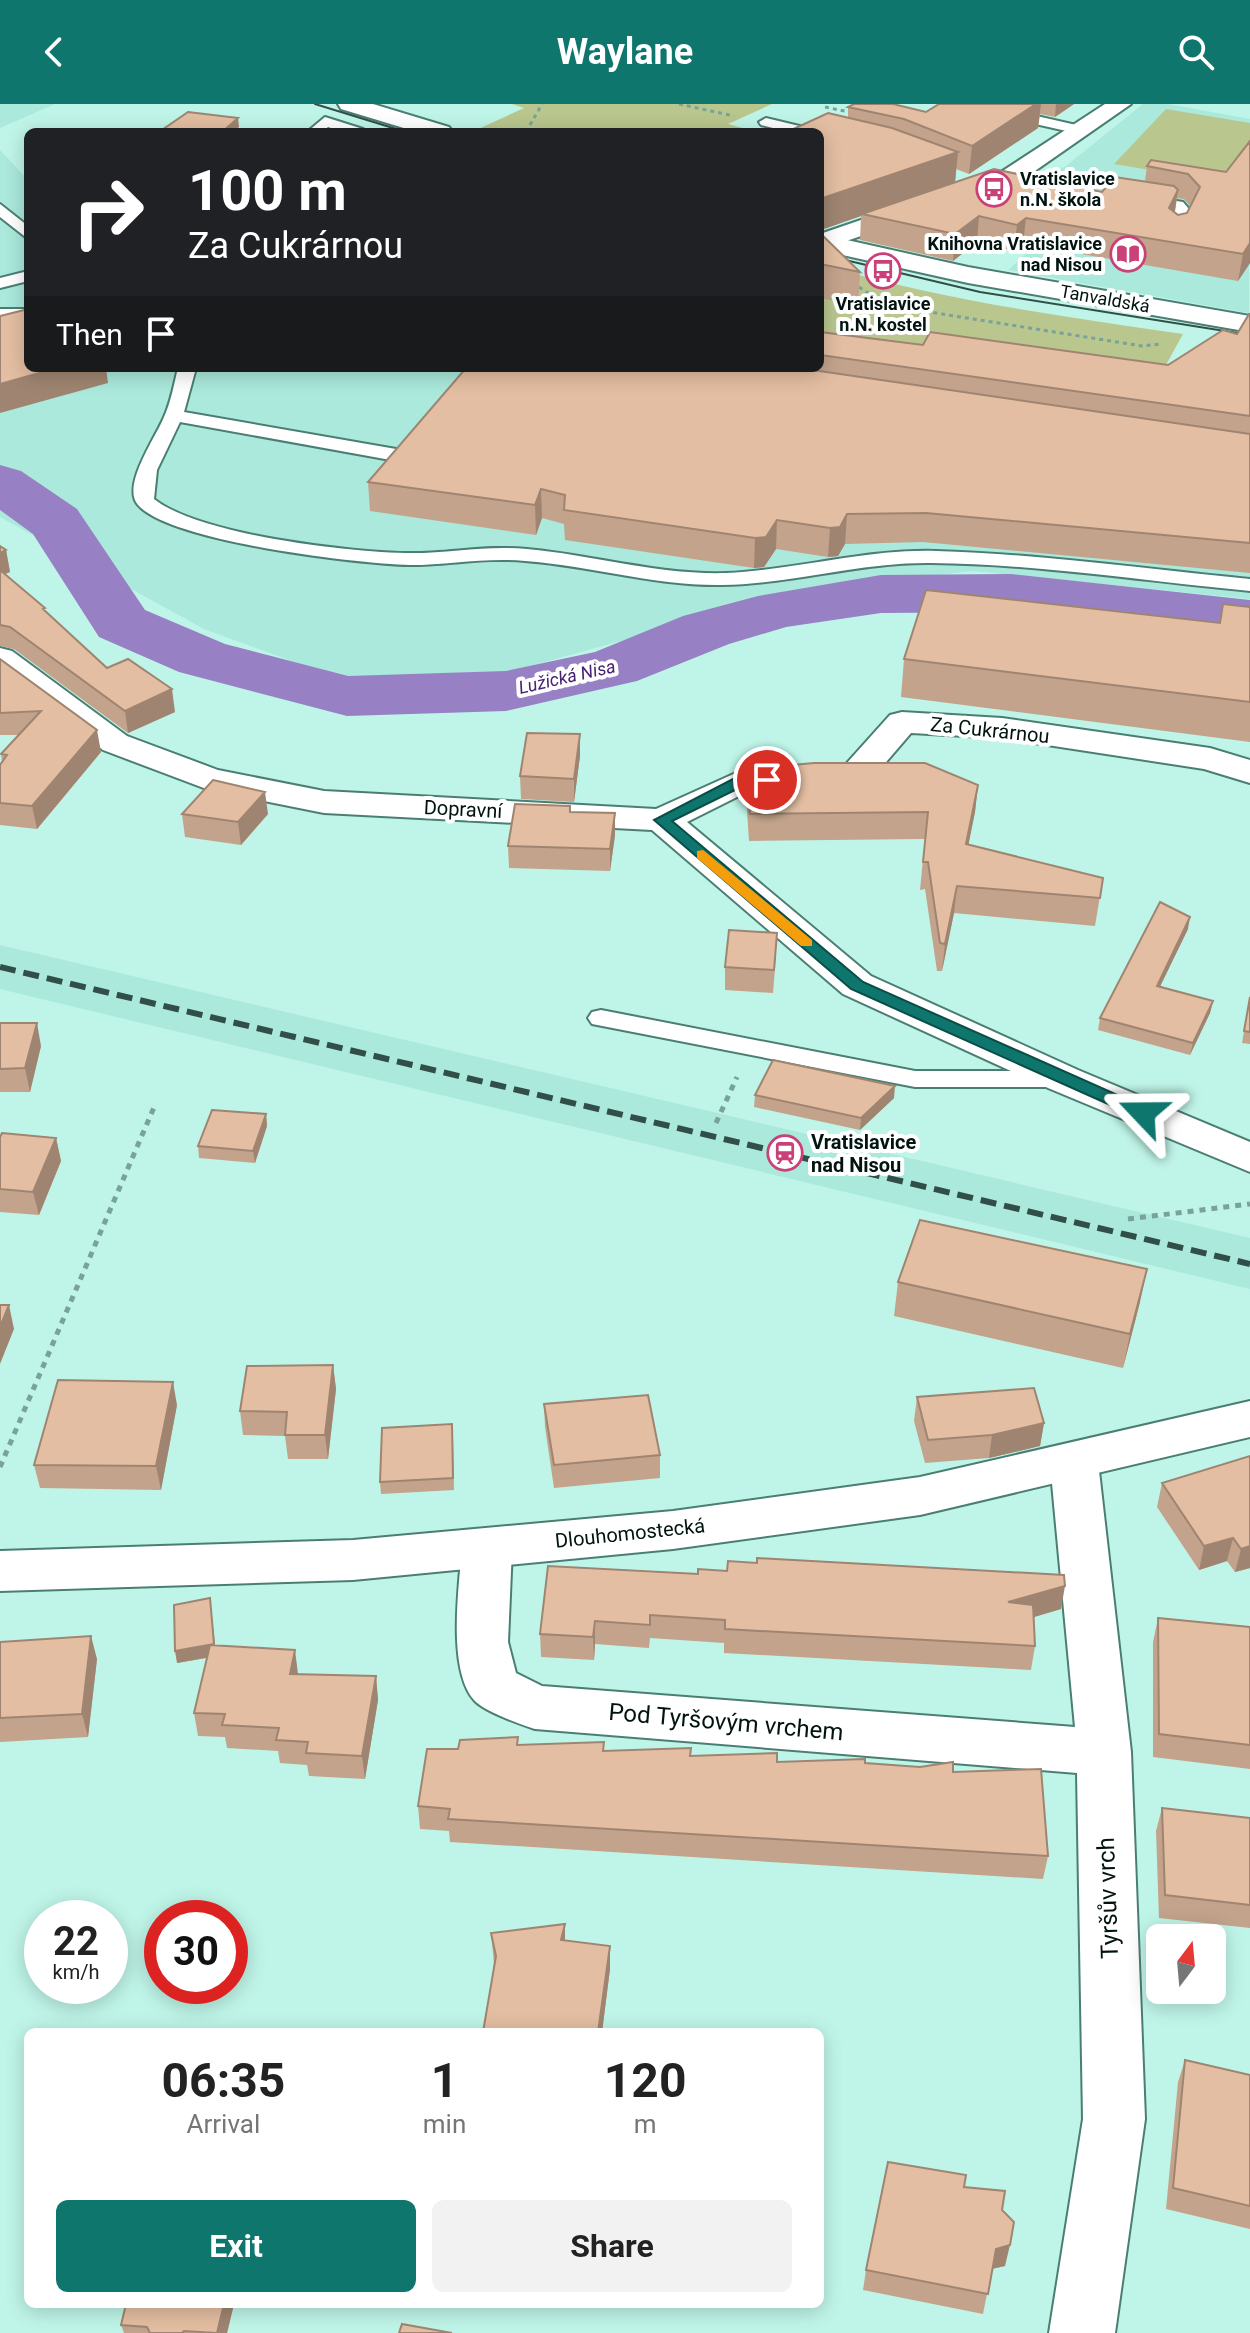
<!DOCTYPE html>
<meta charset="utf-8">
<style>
:root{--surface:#fff;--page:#f2f2f2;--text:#222;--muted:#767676;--accent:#0f766e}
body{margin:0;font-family:Roboto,sans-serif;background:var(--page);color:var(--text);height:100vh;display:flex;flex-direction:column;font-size:30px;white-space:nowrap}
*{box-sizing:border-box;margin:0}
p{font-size:26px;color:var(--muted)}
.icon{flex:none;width:44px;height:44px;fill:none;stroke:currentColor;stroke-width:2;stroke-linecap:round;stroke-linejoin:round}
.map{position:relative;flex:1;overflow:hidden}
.panel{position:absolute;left:24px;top:1924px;width:800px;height:280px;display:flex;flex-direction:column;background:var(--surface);border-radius:12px;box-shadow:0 4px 20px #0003}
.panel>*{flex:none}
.banner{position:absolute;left:24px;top:24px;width:800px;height:244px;border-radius:12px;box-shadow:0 4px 20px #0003;background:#202124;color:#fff;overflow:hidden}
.needle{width:52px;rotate:16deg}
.tools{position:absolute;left:1146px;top:1820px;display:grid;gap:16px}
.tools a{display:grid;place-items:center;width:80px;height:80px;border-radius:12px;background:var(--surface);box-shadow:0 4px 20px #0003;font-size:40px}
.speed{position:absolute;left:24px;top:1796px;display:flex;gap:16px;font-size:40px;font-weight:700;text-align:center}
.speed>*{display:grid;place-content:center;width:104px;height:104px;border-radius:50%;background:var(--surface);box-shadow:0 4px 20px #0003;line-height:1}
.speed small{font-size:20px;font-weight:400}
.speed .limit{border:12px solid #d22;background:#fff;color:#111}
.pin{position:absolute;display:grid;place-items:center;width:68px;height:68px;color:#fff;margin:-34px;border:4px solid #fff;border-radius:50%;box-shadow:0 2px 8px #0007}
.me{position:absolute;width:88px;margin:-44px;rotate:293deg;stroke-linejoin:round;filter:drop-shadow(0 0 6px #0008)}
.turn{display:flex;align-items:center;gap:28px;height:168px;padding:0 32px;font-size:36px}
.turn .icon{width:104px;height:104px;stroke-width:2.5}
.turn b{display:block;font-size:56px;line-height:68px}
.then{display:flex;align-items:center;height:76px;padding:0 32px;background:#0003;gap:16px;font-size:30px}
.eta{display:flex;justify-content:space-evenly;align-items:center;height:136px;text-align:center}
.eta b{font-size:48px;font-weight:700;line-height:56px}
.primary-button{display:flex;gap:16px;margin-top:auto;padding:16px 32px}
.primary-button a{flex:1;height:92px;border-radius:12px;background:var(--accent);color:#fff;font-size:32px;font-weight:700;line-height:92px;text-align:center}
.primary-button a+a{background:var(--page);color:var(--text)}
header{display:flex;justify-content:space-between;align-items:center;height:104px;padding:0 32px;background:var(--accent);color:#fff;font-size:36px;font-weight:700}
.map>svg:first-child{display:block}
.built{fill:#aae9db}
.green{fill:#b9c78e}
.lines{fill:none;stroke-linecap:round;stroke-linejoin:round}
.river{fill:#9880c4;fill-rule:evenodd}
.lane-casing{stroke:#4b7e73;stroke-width:4}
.street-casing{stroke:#4b7e73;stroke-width:4}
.secondary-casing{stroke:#4b7e73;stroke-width:4}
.primary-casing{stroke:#4b7e73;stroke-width:4}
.path-far1{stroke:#79a298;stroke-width:3;stroke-dasharray:4 4;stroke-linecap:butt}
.path{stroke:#79a298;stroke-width:5;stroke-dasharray:6 6;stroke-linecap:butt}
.lane{fill:#fff;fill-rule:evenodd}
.street{fill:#fff;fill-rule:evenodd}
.secondary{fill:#fff;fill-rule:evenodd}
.primary{fill:#fff;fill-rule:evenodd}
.tram{stroke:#324e48;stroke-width:2}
.rail{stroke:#324e48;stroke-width:6;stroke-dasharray:16 8;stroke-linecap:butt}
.wall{fill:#c3a38b;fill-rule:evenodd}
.shaded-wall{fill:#9f8571}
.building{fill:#e3bea2;stroke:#9f8571;stroke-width:2}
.route{fill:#0f766e;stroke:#0a4d48;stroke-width:2}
.slow{fill:#f59e0b}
.labels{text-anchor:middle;stroke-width:8;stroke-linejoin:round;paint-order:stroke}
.far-poi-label{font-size:18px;font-weight:bold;fill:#011410;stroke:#fff;text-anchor:start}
.far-street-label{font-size:18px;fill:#011410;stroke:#fff}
.far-water-label{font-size:18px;font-style:italic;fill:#462274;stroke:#fff}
.street-label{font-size:20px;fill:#011410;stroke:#fff}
.poi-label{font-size:20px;font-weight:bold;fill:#011410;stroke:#fff;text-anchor:start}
.near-street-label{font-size:24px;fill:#011410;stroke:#fff}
</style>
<header><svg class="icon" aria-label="back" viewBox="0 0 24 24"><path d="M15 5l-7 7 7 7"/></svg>Waylane<svg class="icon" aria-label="search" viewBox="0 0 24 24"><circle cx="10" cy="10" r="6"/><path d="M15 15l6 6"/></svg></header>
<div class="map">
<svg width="1250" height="2229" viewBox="0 0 1250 2229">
<rect width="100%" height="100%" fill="#bff5e8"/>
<path class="built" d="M0,0H55L0,24Z
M1143,0H1168L1250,15L1249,209L1008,166L1077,104L997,87L1045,73L1066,62Z
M0,46L28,76V264H820L1250,278V495L973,467L805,486L494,572H332L204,525L0,413Z
M0,841L1250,1134V1185L0,885Z"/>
<path class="green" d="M512,0H772L728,20L757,28L474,27L524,4Z
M1166,5L1250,19V47L1223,78L1114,60Z
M820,160C939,196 1061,212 1183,230L1161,270L889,252L820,242Z"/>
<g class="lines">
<path class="river" d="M0,361L21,367L77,405L145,506L225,540L348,572L506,567L595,548L683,512L758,492L881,471L1011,470L1250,496V534L1011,508L881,509L786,523L729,540L637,577L506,607L347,612L179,568L99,533L33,430L0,406Z"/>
<defs>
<path id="lane" d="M957,0H984L1085,23L1087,26L1080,30L964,4Z
M325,13L363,25L365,28H343L328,23L322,28H307Z
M766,14L812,25L814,28H789L761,21L759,18Z
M1140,91L1183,98L1194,111L1182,132L1176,134L1168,129L1178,111L1172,105L1134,99V93Z
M0,100L28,122V135L0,113Z
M28,167V177L0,184V174Z
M0,205H28V215H0Z
M178,264H196L184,308L396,345L405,351L396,357L180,318L157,366L154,395C199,431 353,449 412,449C451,449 489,441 527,445C594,451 658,471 726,469C796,466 865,445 936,447C1041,450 1146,465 1250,475V487C1144,477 1038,460 931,459C861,458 792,480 722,481C654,482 592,462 525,457C487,453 449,461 410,461C359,460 171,438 138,401C121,382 156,333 164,313C171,298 174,280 178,264Z
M601,906L915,967H1063L1072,969L1076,975L1072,981L1063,983H915L592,920L588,914L592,908Z"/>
<path id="street" d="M1105,0H1131L1019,78L820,146V130L1001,68Z
M0,544L12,547L127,632L218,666L324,687L656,705L738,668L846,660L890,611L902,608L1002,614L1210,644L1250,656V679L1204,665L1002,634L911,629L869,678L745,689L687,718L871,872L1078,966L1250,1038V1068L1048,984L843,890L652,726L324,709L209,686L103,646L0,570Z
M1074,1340L1091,1345L1098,1358L1131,1648L1145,2015L1115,2229H1049L1083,2015L1077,1669L535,1625C520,1620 483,1607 474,1596C447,1565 459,1482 462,1444L469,1430L487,1424L505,1430L512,1444L508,1538L516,1569L542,1582L1075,1623L1050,1358L1057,1345Z"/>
<path id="secondary" d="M1250,1297V1333L920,1411L673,1445L353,1476L0,1487V1447L353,1436L673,1407L920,1373Z"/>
<path id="primary" d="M338,0H373L449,23L453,28H417L341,5Z
M820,130L968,163L1250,212V228L968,179L820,146Z"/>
</defs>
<use href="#lane" class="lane-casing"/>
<use href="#street" class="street-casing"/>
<use href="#secondary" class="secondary-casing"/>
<use href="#primary" class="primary-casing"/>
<path class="path-far1" d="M679,0L734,12
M825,3L854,9
M526,28L542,0
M1051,140L1047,144L1065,152
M859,183L881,198L917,206L1142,242L1161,240"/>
<path class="path" d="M716,1019L737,973
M1128,1115L1250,1100
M0,1363L155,1001"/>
<use href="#lane" class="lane"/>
<use href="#street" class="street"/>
<use href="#secondary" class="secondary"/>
<use href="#primary" class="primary"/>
<path class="tram" d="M315,0L406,28
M820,150L980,188L1250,231"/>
<path class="rail" d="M0,863L1250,1160"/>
</g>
<path class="wall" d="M939,0H1074L1055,13L1040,10L1038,24L969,70L956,65L955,78L1102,88L1145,77L1147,62L1226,68L1250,159L1238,177L1023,140L1014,147L977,138L953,157L860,136L861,112L820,126V28L848,13V3L926,8ZM1177,94L1184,95L1190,102L1187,109L1178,111L1175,108Z
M820,129L860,168L858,202L820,194Z
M1250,210V469L923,438L845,440L838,452L828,453L776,445L764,463L754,464L565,436L564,420L542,414L536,431L370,407L368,378L466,264H820V228L923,241L1168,261L1237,230Z
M0,442L6,446L10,468L5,470L107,564L175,608L128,629L14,545L0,542Z
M1223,500L1250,503V638L901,593L904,555L1219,519Z
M0,555L101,648L37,725L0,721V661L2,658L1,650L19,631H0Z
M580,630V652L574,698L521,695L520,672Z
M747,665L978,681L975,708L968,741L1103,774L1095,822L954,809L942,867H937L925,785L920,786L925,735L749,737L746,692Z
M570,702V708L615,709V731L610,767L509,764L508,742Z
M182,710H268L241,741L185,733Z
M1188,825L1160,882L1213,897L1210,909L1190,951L1098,926L1100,914Z
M776,852L773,889L725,886V863Z
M1250,891V940L1242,939Z
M0,919L41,942L30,988H0Z
M755,991L894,994L860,1026L754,1003Z
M266,1010L267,1022L255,1059L199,1054L198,1042Z
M0,1033L56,1034L61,1057L39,1111L0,1108Z
M898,1178L1140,1198L1123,1264L894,1212Z
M333,1261L336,1285L328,1355H288L285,1332L243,1331L240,1307Z
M917,1293L1044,1319L1040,1342L989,1354L925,1359L914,1317Z
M544,1300L660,1351V1374L554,1384L545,1323Z
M177,1301L161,1386L40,1384L34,1361Z
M453,1333L454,1386L381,1390L380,1378Z
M1250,1352V1464L1235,1468L1227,1457L1199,1466L1157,1403L1162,1379Z
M548,1462L1061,1505L1033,1513L1035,1542L1031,1566L724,1549V1539L650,1534L649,1544L595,1540L594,1556L541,1553L540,1530Z
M210,1494L215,1541L298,1570L376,1572L378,1596L365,1675L309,1672L307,1661L280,1659L278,1647L227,1644L225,1633L198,1632L194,1609L207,1554L177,1559Z
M1158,1514L1250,1523V1665L1153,1653V1538Z
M0,1538L97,1555L88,1633L0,1638Z
M518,1641L777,1658L865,1659L953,1668L1048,1752L1043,1775L450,1738L449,1727L420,1725L418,1702L458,1645Z
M1162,1704L1250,1714V1824L1159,1814L1156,1727Z
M491,1829L565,1836L610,1842V1865L602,1928H483L494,1860Z
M1185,1956L1250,1971V2125L1166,2105L1178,1978Z
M964,2083L1002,2106L1005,2162L992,2165L983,2210L863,2186L866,2166Z
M126,2200H234L227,2229H124L121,2221Z"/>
<path class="shaded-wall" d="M1036,0H1041L1038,24L969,70L972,42Z
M1056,0H1074L1055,13Z
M238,14L239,23L233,28H222Z
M958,48L955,79L862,110L861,112L821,126L823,94Z
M1178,86L1174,112L1169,104Z
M979,112L977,138L953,157L955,130Z
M1026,114L1023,140L1014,147L1017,121Z
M1250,139V159L1238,177L1243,150Z
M57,264H106L108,279L0,309V280Z
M541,385L542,414L536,431L535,401Z
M847,410L845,440L838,452L828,453L830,424Z
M777,416L776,445L764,463L754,464L755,434Z
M6,446L10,468L0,472V449Z
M172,585L175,608L128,629L125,607Z
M97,626L101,648L37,725L32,702Z
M580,630V652L574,698V675Z
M978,681L975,708L963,768L966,740Z
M265,688L268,710L241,741L238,718Z
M615,709V731L610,767V745Z
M957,782L954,809L942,867L945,840Z
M1190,813L1188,825L1155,893L1157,882Z
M1213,897L1210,909L1190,951L1193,939Z
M37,919L41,942L30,988L25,964Z
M895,982L894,994L860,1026L861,1014Z
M266,1010L267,1022L255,1059L253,1047Z
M56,1034L61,1057L39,1111L33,1088Z
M1147,1165L1140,1198L1123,1264L1130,1230Z
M9,1201L14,1225L0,1260V1223Z
M333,1261L336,1285L328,1355L325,1331Z
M173,1278L177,1301L161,1386L156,1362Z
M1044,1319L1040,1342L989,1354L992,1331Z
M1233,1434L1227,1457L1199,1466L1204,1442Z
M1250,1442V1464L1235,1468L1241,1445Z
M1065,1482L1061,1505L1004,1522L1008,1498Z
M210,1494L216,1552L177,1559L175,1547Z
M595,1517V1540L594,1556L593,1533Z
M91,1532L97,1555L88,1633L82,1610Z
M295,1546L298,1570H290Z
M376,1572L378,1596L365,1675L362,1652Z
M565,1820V1843L561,1836Z
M610,1842V1865L602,1928H598Z
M1010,2141L1005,2162L991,2165L996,2145Z
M224,2200H234L227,2229H217Z"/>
<path class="building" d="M854,0H893L926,8L939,0H1036L972,42L904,15L848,3Z
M188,8L238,14L222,28H159Z
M828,9L892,24L958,48L823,94L820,93V28H787Z
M1250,37V139L1243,150L1026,114L1017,121L979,112L955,130L862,110L994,65L1102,88L1115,73L1174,82L1178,86L1169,104L1178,111L1187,109L1200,83L1188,70L1147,62L1151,56L1226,68Z
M820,129L860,168L820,160Z
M28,205V264H57L0,280V212Z
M1249,210H1250V312L820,251V228L923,241L930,228L1168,261L1223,226L1237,230Z
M466,264H799L1250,330V439L926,409L847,410L840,423L830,424L777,416L766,433L755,434L564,406L565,391L541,385L535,401L368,378Z
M0,442L6,446L0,449Z
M0,466L45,504L43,505L107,564L128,555L172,585L125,607L10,523L0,521Z
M926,486L1220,519L1223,500L1250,503V598L904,555Z
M0,555L97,626L32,702L0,699V661L7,651L1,650L41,607L0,609Z
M527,629L580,630L574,675L520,672Z
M814,659H925L978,681L966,740L1103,774L1100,794L957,782L945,840L940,839L928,758H923L928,708L750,710L747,665Z
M213,676L265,688L238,718L182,710Z
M515,700L570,702V708L615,709L610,745L508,742Z
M1160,798L1190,813L1157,882L1213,897L1193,939L1100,914Z
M729,826L777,829L774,866L725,863Z
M1250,893V928L1244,927Z
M0,919H37L25,964L0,965Z
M773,956L895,982L861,1014L755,991Z
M212,1006L266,1010L253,1047L198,1042Z
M2,1029L56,1034L33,1088L0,1085V1033Z
M920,1116L1147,1165L1130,1230L898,1178Z
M0,1201H9L0,1223Z
M333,1261L325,1331H285L287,1308L240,1307L247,1262Z
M58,1276L173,1278L156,1362L34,1361Z
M1034,1284L1044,1319L992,1331L928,1336L917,1293Z
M648,1291L660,1351L554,1361L544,1300Z
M452,1320L453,1374L380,1378L382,1324Z
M1250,1352V1442L1241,1445L1233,1434L1204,1442L1162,1379Z
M757,1454L1064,1471L1065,1482L1008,1498L1033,1501L1035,1542L725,1525V1516L650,1511V1521L595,1517L593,1533L540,1530L548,1462L698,1470V1465L727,1467L728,1457L757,1459Z
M210,1494L214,1540L175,1547L174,1501Z
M1158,1514L1250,1523V1641L1159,1630Z
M91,1532L82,1610L0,1614V1538Z
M210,1541L295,1546L290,1570L376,1572L362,1652L306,1649L308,1638L276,1636L279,1624L222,1621L225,1610L194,1609Z
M518,1633L517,1641L604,1638L603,1647L691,1644L690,1652L777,1649V1658L865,1655V1659L920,1663L953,1658V1668L1041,1665L1048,1752L448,1715L450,1705L418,1702L427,1645H458L460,1636Z
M1162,1704L1250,1714V1801L1165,1791Z
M565,1820L561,1836L610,1842L598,1928H483L496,1852L491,1829Z
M1185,1956L1250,1971V2102L1173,2084Z
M888,2058L966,2071L964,2083L1005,2087L1002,2106L1014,2118L1010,2141L996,2145L988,2190L866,2166Z
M126,2200H224L217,2229L184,2227L182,2229H150L147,2223L121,2221Z
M402,2220L452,2229H399Z"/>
<path class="route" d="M767,672L775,676L773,680L741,683L672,717L863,878L1149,1005L1151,1009L1149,1013H1137L851,885L654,716L733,675Z"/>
<path class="slow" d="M703,746L812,836V842H801L697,754V747Z"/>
<defs>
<symbol id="bus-ring" viewBox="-11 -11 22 22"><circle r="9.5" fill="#fff" stroke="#ca4078" stroke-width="1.5"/><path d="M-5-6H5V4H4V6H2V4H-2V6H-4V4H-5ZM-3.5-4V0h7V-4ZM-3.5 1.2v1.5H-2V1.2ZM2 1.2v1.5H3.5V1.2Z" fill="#ca4078"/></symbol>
<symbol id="library-ring" viewBox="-11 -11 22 22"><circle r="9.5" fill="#fff" stroke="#ca4078" stroke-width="1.5"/><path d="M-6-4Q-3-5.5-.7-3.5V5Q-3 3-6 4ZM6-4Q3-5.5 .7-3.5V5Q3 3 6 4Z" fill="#ca4078"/></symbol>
<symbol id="station-ring" viewBox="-11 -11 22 22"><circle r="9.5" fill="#fff" stroke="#ca4078" stroke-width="1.5"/><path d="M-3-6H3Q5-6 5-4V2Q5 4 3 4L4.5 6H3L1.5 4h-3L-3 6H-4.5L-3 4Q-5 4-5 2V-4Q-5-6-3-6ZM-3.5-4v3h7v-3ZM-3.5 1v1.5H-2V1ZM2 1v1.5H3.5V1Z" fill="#ca4078"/></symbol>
</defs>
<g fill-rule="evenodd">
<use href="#bus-ring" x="974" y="65" width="40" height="40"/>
<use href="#library-ring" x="1108" y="130" width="40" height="40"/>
<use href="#bus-ring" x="863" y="147" width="40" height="40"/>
<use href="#station-ring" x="765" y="1029" width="40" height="40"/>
</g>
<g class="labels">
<g class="far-poi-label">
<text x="1020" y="81">Vratislavice<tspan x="1020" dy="21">n.N. škola</tspan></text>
<text x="1102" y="146" text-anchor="end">Knihovna Vratislavice<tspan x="1102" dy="21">nad Nisou</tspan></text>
<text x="883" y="206" text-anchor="middle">Vratislavice<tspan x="883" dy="21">n.N. kostel</tspan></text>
</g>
<g class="far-street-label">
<text transform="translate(1105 195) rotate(10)" y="6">Tanvaldská</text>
</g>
<g class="far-water-label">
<text transform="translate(567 573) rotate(-13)" y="6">Lužická Nisa</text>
</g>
<g class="street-label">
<text transform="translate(990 626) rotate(6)" y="7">Za Cukrárnou</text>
<text transform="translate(463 705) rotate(3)" y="7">Dopravní</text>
<text transform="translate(630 1429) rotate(-6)" y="7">Dlouhomostecká</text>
</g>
<g class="poi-label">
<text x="811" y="1045">Vratislavice<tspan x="811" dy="23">nad Nisou</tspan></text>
</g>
<g class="near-street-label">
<text transform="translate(726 1618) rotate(5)" y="8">Pod Tyršovým vrchem</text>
<text transform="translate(1108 1794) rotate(-92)" y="8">Tyršův vrch</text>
</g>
</g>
</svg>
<div class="tools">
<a><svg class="needle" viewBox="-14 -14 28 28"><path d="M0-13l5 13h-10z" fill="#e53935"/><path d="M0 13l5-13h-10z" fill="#767676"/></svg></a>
</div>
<div class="speed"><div>22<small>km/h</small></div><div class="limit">30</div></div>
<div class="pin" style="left:767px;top:676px;background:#d93025"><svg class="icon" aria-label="arrive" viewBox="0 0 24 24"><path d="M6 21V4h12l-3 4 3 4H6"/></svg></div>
<svg class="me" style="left:1143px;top:1009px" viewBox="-20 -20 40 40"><path d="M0-17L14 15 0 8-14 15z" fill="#0f766e" stroke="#fff" stroke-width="4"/></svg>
<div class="banner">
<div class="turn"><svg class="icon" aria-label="right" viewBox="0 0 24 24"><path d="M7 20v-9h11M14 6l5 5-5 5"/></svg><div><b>100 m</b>Za Cukrárnou</div></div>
<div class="then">Then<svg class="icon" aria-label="arrive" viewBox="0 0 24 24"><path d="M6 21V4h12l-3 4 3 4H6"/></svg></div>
</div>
<section class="panel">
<div class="eta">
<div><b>06:35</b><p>Arrival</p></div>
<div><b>1</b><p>min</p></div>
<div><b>120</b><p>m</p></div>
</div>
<div class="primary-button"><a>Exit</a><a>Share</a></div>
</section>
</div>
